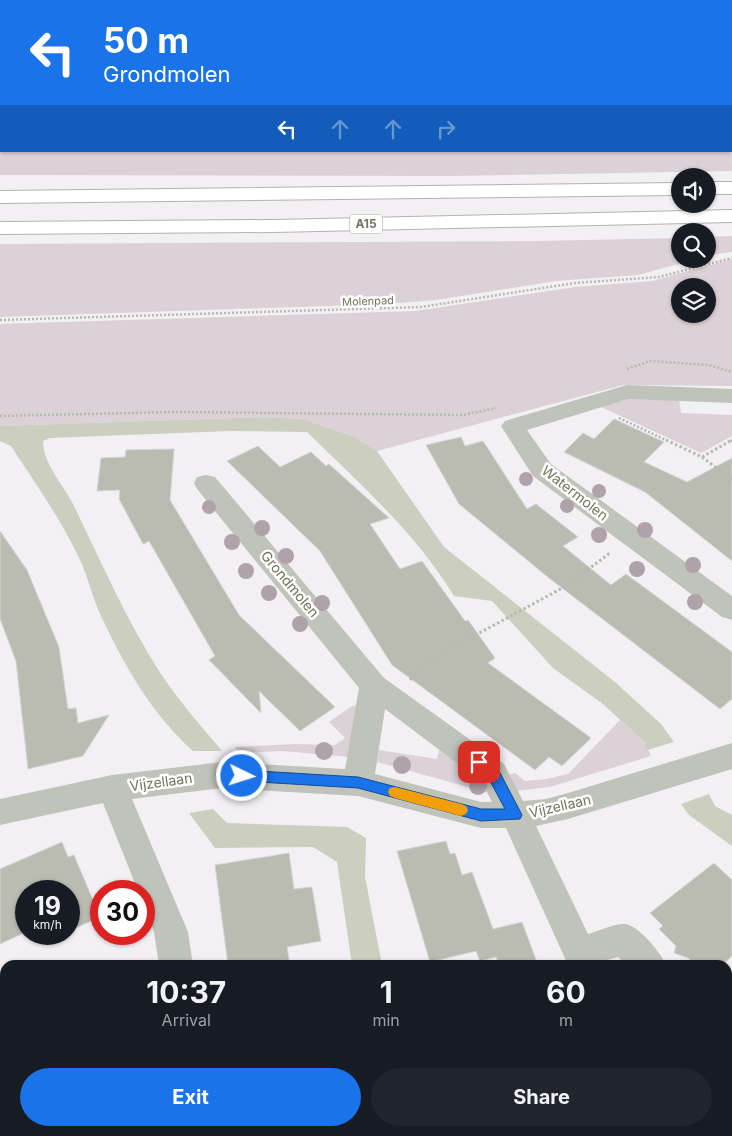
<!DOCTYPE html>
<style>
:root{--surface:#171b24;--page:#20242c;--text:#f1f3f6;--muted:#9ea1a6;--accent:#1a73e8}
body{margin:0;font-family:Inter,sans-serif;background:var(--page);color:var(--text);height:100vh;display:flex;flex-direction:column;font-size:19px;white-space:nowrap}
*{box-sizing:border-box;margin:0}
p{font-size:16px;color:var(--muted)}
.icon{flex:none;width:28px;height:28px;fill:none;stroke:currentColor;stroke-width:2;stroke-linecap:round;stroke-linejoin:round}
.map{position:relative;flex:1;overflow:hidden}
.sheet{position:absolute;left:0px;top:960px;width:732px;height:176px;display:flex;flex-direction:column;background:var(--surface);border-radius:15px 15px 0 0;box-shadow:0 1px 4px #0004}
.sheet>*{flex:none}
.hud{position:absolute;left:0px;top:0px;width:732px;height:152px;box-shadow:0 1px 4px #0004;background:#1a73e8;color:#fff;overflow:hidden}
.tools{position:absolute;left:671px;top:168px;display:grid;gap:10px}
.tools a{display:grid;place-items:center;width:45px;height:45px;border-radius:50%;background:var(--surface);box-shadow:0 1px 4px #0004;font-size:25px}
.speed{position:absolute;left:15px;top:880px;display:flex;gap:10px;font-size:25px;font-weight:700;text-align:center}
.speed>*{display:grid;place-content:center;width:65px;height:65px;border-radius:50%;background:var(--surface);box-shadow:0 1px 4px #0004;line-height:1}
.speed small{font-size:12px;font-weight:400}
.speed .limit{border:8px solid #d22;background:#fff;color:#111}
.pin{position:absolute;display:grid;place-items:center;width:42px;height:42px;color:#fff;margin:-21px;border-radius:10px;box-shadow:0 2px 8px #0006}
.me{position:absolute;width:55px;margin:-28px;rotate:94deg;stroke-linejoin:round;filter:drop-shadow(0 0 4px #0008)}
.turn{display:flex;align-items:center;gap:18px;height:105px;padding:0 20px;font-size:22px}
.turn .icon{width:65px;height:65px;stroke-width:2.5}
.turn b{display:block;font-size:35px;line-height:42px}
.lanes{display:flex;align-items:center;height:48px;padding:0 20px;background:#0003;justify-content:center;gap:25px;direction:ltr}
.lanes .off{opacity:.35}
.eta{display:flex;justify-content:space-evenly;align-items:center;height:85px;text-align:center}
.eta b{font-size:30px;font-weight:700;line-height:35px}
.primary-button{display:flex;gap:10px;margin-top:auto;padding:10px 20px}
.primary-button a{flex:1;height:58px;border-radius:30px;background:var(--accent);color:#fff;font-size:20px;font-weight:700;line-height:58px;text-align:center}
.primary-button a+a{background:var(--page);color:var(--text)}
.map>svg:first-child{display:block}
.green{fill:#dbd1d6;fill-rule:evenodd}
.water{fill:#cccec0}
.lines{fill:none;stroke-linecap:round;stroke-linejoin:round}
.stream{fill:#cccec0;fill-rule:evenodd}
.building{fill:#babbb1;stroke:#d5d3d5}
.motorway-casing{stroke:#b2b4ac;stroke-width:2}
.path-far1{stroke:#b7b9b3;stroke-width:2.5;stroke-dasharray:2 2;stroke-linecap:butt}
.path{stroke:#b7b9b3;stroke-width:3;stroke-dasharray:2.5 2.5;stroke-linecap:butt}
.service{fill:#c0c3ba;fill-rule:evenodd}
.minor{fill:#c0c3ba;fill-rule:evenodd}
.tertiary{fill:#c0c3ba;fill-rule:evenodd}
.motorway{fill:#fff;fill-rule:evenodd}
.tree{fill:#afa2a8}
.route{fill:#1a73e8;stroke:#114b97}
.slow{fill:#f59e0b}
.labels{text-anchor:middle;stroke-width:5;stroke-linejoin:round;paint-order:stroke}
.far-street-label{font-size:11px;fill:#6e765b;stroke:#fff}
.shield{fill:#fff;stroke:#9a9f8c;stroke-width:1}
.shield-label{font-size:12px;font-weight:bold;fill:#6e765b}
.street-label{font-size:14px;fill:#6e765b;stroke:#fff}
</style>
<div class="map">
<svg width="732" height="1136" viewBox="0 0 732 1136">
<rect width="100%" height="100%" fill="#f3f0f4"/>
<path class="green" d="M0,35L1,151H731V119L732,171L450,176L0,175Z
M732,236V252L708,255V237Z
M680,238V259H697L638,275L556,281L437,300L385,304L0,317V244L539,241Z
M732,259V386L623,385L377,451L355,437L301,419L267,417L0,426V324L415,311L575,287L652,281ZM680,286H708V314H680Z
M625,399L679,400L681,413L732,415V436L701,453L601,407Z
M362,704L349,757L283,751L239,753L235,747L293,744L335,745L345,738L329,722L352,706Z
M620,720L645,743L651,756L550,787L508,792L506,776L515,773L525,781L546,779L568,774Z
M379,750L437,759L439,750L486,782L490,790L486,792L377,762Z"/>
<path class="water" d="M532,0H732V3L731,1Z
M267,417L302,419L355,437L377,451L444,547L615,682L661,724L674,742L647,750L645,743L603,704L553,668L492,601L454,596C415,532 361,485 307,432L230,431L50,438L43,441C43,463 62,483 72,502C100,559 126,620 161,674C179,701 200,725 222,751H193C153,715 126,669 103,620C93,601 89,579 80,560C61,519 35,483 11,446L0,441V426Z
M709,794L715,806L732,815V846L689,815L681,804Z
M213,809L227,823L347,827L366,838L365,877L382,965H352L337,862L313,847L215,848L189,813Z"/>
<g class="lines">
<path class="stream" d="M0,47H1V51H0Z"/>
</g>
<path class="building" d="M614,419L664,442L644,462L687,482L732,458V561L645,492L564,452L583,433L594,439Z
M461,437L465,446L483,441L527,509L536,504L578,537L563,546L611,585L626,574L732,652V699L720,709L549,578L459,504L426,445Z
M258,446L280,467L311,452L326,466L329,464L389,518L370,524L400,569L422,561L465,621L468,620L495,658L488,663L591,738L562,766L549,757L535,770L392,665L320,551L227,461Z
M174,449L170,500L239,615L335,707L300,731L259,691L261,713L209,660L215,656L149,541L143,544L119,499L120,490L97,491L101,458L125,457L126,450Z
M0,531L27,570L59,647L68,709L76,708L78,723L109,715L83,756L28,769L16,661L0,619Z
M446,841L450,854L455,853L462,875L472,872L493,929L522,922L538,965H499L496,957L480,961L476,951L430,962L397,851Z
M62,842L68,857L74,855L100,917L69,931V891H26V932L0,944V869Z
M289,853L294,889L312,887L321,941L287,947L290,965H228L215,865Z
M714,863L732,880V956L722,965H695L688,958L674,953L676,946L659,929L663,926L650,913Z
M39,934H63L42,943Z"/>
<g class="lines">
<defs>
<path id="motorway" d="M708,182H732V194H708Z
M680,183V195L0,203V191Z
M732,210V222L273,232L0,234V222L273,220Z"/>
</defs>
<use href="#motorway" class="motorway-casing"/>
<path class="path-far1" d="M0,320L421,307L575,283L659,277L732,258
M627,369L650,361L709,365L732,372
M0,416L175,412L463,415L496,408
M619,418L668,441
M730,441L732,440"/>
<path class="path" d="M666,440L702,457L732,480
M702,457L732,440
M410,680L426,662L566,586L610,553"/>
<path class="service" d="M731,40H732V44H731Z
M731,99H732V104H731Z"/>
<path class="minor" d="M0,19H1V29H0Z
M627,385L732,389V403L628,399L527,430L551,464L732,596V620L722,617L533,476L501,426L505,421Z
M206,475L215,477L384,678L504,764L523,801L546,799L568,793L732,743V769L568,819L536,826L588,934C599,931 611,925 622,924C637,922 661,953 666,965H626L618,957L603,961L605,965H568L506,828H481L358,796L222,788L132,799L188,932L193,965H159L154,932L144,906V891H138L103,803L0,825V799L112,775L222,762L345,769L359,688L197,489L194,483L197,477ZM385,709L482,782L492,802H481L375,774Z
M728,1033L732,1035V1074L728,1072Z
M186,1131H224V1136H186Z
M684,1131H722L724,1136H686Z"/>
<path class="tertiary" d="M444,0H461L462,1H445Z
M731,108H732V118H731Z"/>
<use href="#motorway" class="motorway"/>
</g>
<g class="tree">
<circle cx="526" cy="479" r="7"/>
<circle cx="599" cy="491" r="7"/>
<circle cx="567" cy="506" r="7"/>
<circle cx="209" cy="507" r="7"/>
<circle cx="262" cy="528" r="8"/>
<circle cx="645" cy="530" r="8"/>
<circle cx="599" cy="535" r="8"/>
<circle cx="232" cy="542" r="8"/>
<circle cx="286" cy="556" r="8"/>
<circle cx="693" cy="565" r="8"/>
<circle cx="637" cy="569" r="8"/>
<circle cx="246" cy="571" r="8"/>
<circle cx="269" cy="593" r="8"/>
<circle cx="695" cy="602" r="8"/>
<circle cx="322" cy="603" r="8"/>
<circle cx="300" cy="624" r="8"/>
<circle cx="324" cy="751" r="9"/>
<circle cx="402" cy="765" r="9"/>
<circle cx="478" cy="786" r="9"/>
</g>
<path class="route" d="M479,757L498,769L522,815L520,819L481,821L358,788L242,781L237,780L235,776L237,772L242,770L358,777L481,809H505L488,777L472,762Z"/>
<path class="slow" d="M395,787L461,804L466,806L468,810L466,814L461,816L395,798L390,796L388,792L390,788Z"/>
<g class="labels">
<g class="far-street-label">
<text transform="translate(368 301) rotate(-2)" y="4">Molenpad</text>
</g>
<rect class="shield" x="350" y="214.5" width="32" height="19" rx="4"/>
<g class="shield-label">
<text x="366" y="228">A15</text>
</g>
<g class="street-label">
<text transform="translate(575 493) rotate(38)" y="5">Watermolen</text>
<text transform="translate(290 584) rotate(50)" y="5">Grondmolen</text>
<text transform="translate(161 782) rotate(-8)" y="5">Vijzellaan</text>
<text transform="translate(560 806) rotate(-13)" y="5">Vijzellaan</text>
</g>
</g>
</svg>
<div class="tools">
<a><svg class="icon" aria-label="sound" viewBox="0 0 24 24"><path d="M4 9h4l5-4v14l-5-4H4zM17 9q2 3 0 6"/></svg></a>
<a><svg class="icon" aria-label="search" viewBox="0 0 24 24"><circle cx="10" cy="10" r="6"/><path d="M15 15l6 6"/></svg></a>
<a><svg class="icon" aria-label="layers" viewBox="0 0 24 24"><path d="M12 4l9 5-9 5-9-5zM3 14l9 5 9-5"/></svg></a>
</div>
<div class="speed"><div>19<small>km/h</small></div><div class="limit">30</div></div>
<div class="pin" style="left:479px;top:762px;background:#d93025"><svg class="icon" aria-label="arrive" viewBox="0 0 24 24"><path d="M6 21V4h12l-3 4 3 4H6"/></svg></div>
<svg class="me" style="left:242px;top:776px" viewBox="-20 -20 40 40"><circle r="17" fill="#1a73e8" stroke="#fff" stroke-width="3"/><path d="M0-11L8 9 0 5-8 9z" fill="#fff"/></svg>
<div class="hud">
<div class="turn"><svg class="icon" aria-label="left" viewBox="0 0 24 24"><path d="M17 20v-9H6M10 6l-5 5 5 5"/></svg><div><b>50 m</b>Grondmolen</div></div>
<div class="lanes"><svg class="icon" aria-label="left" viewBox="0 0 24 24"><path d="M17 20v-9H6M10 6l-5 5 5 5"/></svg><svg class="icon off" aria-label="ahead" viewBox="0 0 24 24"><path d="M12 20V5M6 11l6-6 6 6"/></svg><svg class="icon off" aria-label="ahead" viewBox="0 0 24 24"><path d="M12 20V5M6 11l6-6 6 6"/></svg><svg class="icon off" aria-label="right" viewBox="0 0 24 24"><path d="M7 20v-9h11M14 6l5 5-5 5"/></svg></div>
</div>
<section class="sheet">
<div class="eta">
<div><b>10:37</b><p>Arrival</p></div>
<div><b>1</b><p>min</p></div>
<div><b>60</b><p>m</p></div>
</div>
<div class="primary-button"><a>Exit</a><a>Share</a></div>
</section>
</div>
